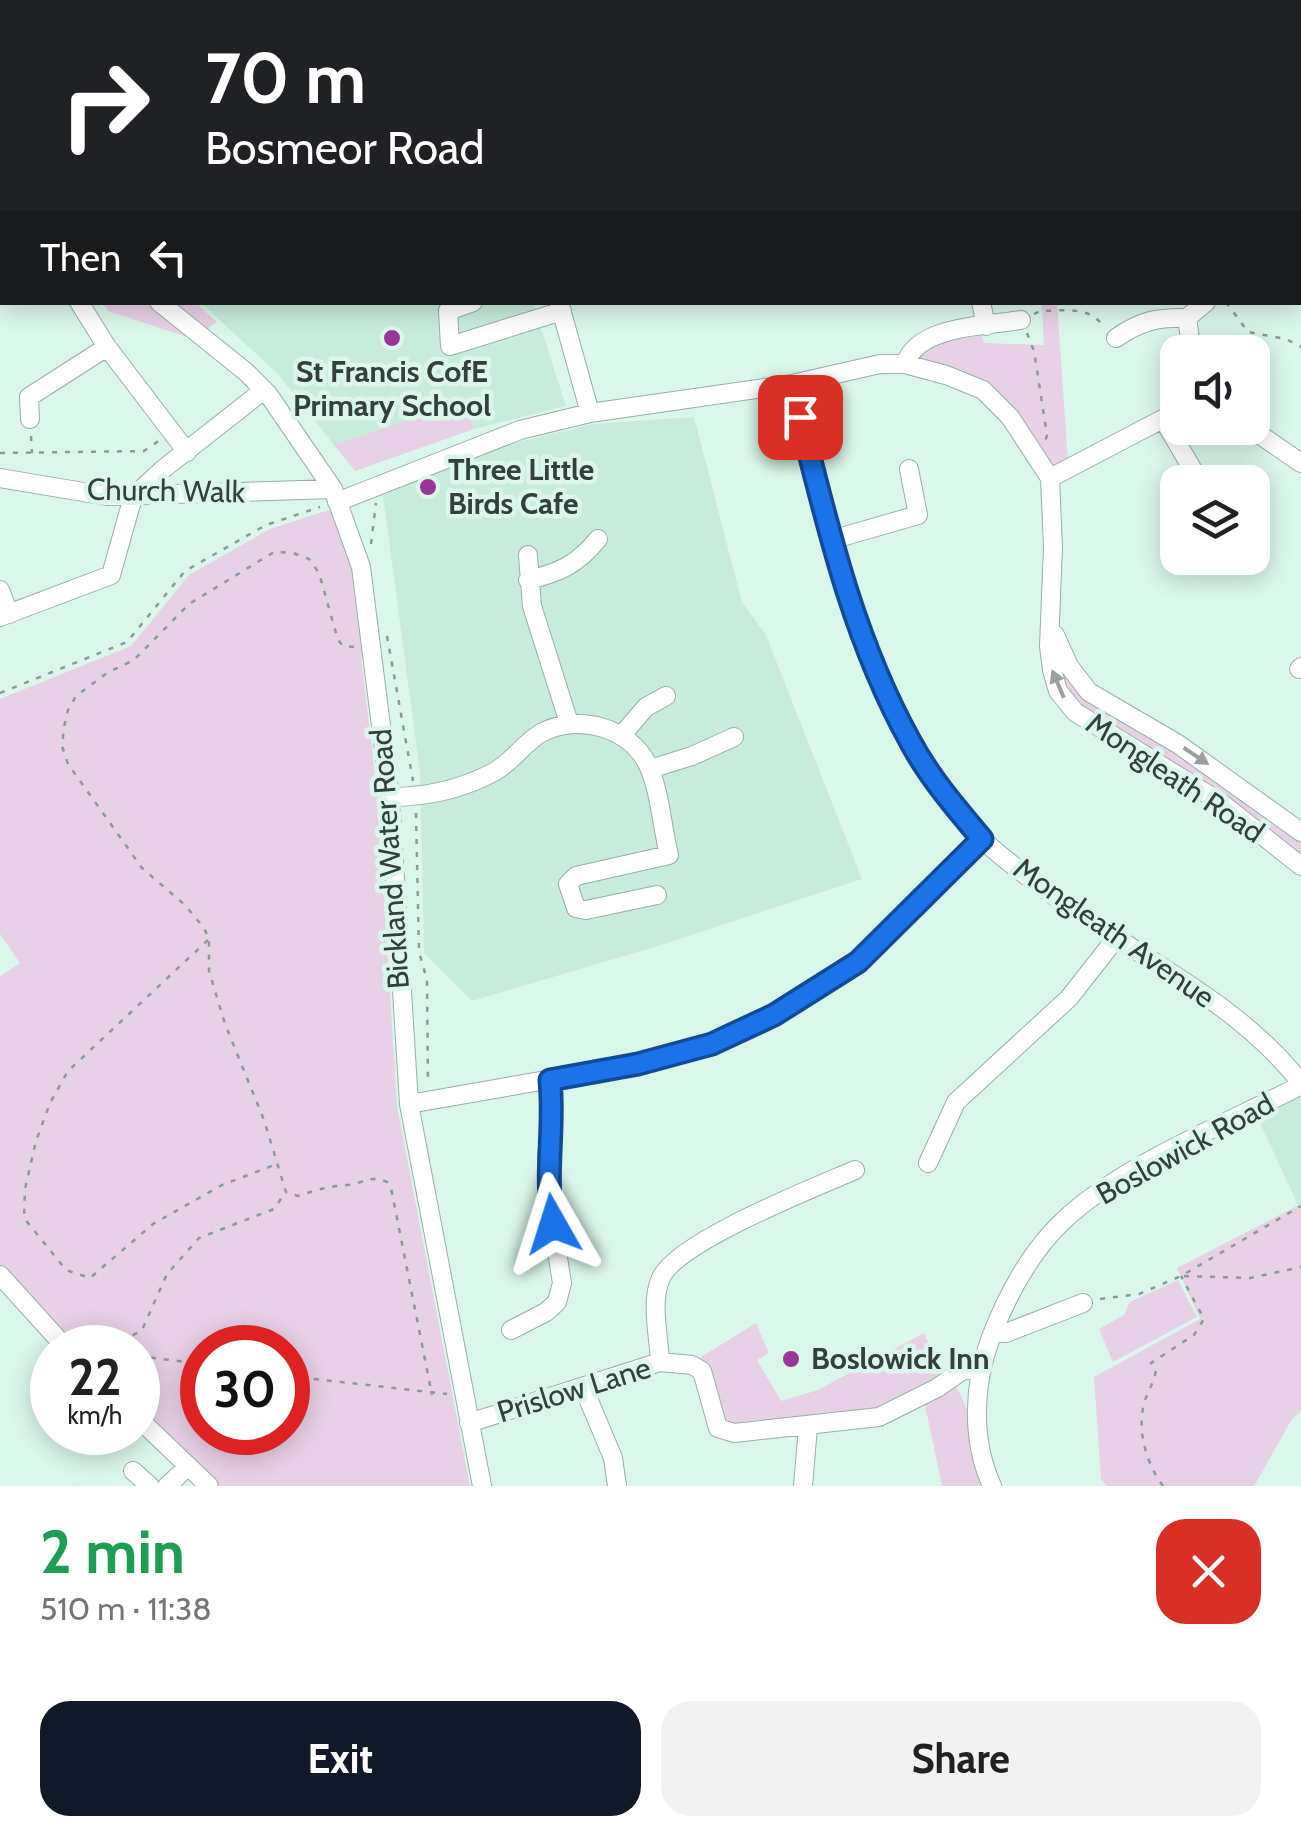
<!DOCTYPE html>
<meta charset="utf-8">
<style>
:root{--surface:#fff;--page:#f2f2f2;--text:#202124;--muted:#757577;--accent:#111827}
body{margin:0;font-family:Cabin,sans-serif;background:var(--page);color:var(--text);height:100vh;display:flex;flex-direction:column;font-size:38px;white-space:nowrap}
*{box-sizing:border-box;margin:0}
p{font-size:32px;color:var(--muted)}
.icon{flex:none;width:55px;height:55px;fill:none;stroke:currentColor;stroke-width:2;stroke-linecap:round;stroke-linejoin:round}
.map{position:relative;height:1486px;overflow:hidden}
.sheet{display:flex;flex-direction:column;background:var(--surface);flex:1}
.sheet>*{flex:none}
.banner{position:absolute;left:0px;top:0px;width:1302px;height:305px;box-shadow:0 5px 25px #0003;background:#202124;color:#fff;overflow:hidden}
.tools{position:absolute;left:1160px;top:335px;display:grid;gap:20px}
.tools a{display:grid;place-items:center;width:110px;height:110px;border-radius:20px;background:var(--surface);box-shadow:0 5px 25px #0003;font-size:50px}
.speed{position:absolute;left:30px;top:1325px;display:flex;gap:20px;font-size:50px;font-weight:700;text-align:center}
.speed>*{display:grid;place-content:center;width:130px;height:130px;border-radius:50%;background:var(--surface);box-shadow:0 5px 25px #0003;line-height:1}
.speed small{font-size:25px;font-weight:400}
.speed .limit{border:15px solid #d22;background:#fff;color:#111}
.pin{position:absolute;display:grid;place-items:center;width:85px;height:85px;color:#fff;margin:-42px;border-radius:20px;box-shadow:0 5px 15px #0006}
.me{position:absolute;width:110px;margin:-55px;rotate:354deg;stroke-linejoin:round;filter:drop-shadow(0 0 8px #0008)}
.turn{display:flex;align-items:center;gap:35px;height:210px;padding:0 40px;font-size:45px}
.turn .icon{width:130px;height:130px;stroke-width:2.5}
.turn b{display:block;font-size:70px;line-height:85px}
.then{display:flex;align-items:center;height:95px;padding:0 40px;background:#0003;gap:20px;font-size:38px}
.round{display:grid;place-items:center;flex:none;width:105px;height:105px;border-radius:30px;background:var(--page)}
.head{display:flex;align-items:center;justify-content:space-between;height:170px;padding:0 40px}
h1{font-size:60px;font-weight:700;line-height:75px;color:#1e9e55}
.primary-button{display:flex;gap:20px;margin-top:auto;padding:20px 40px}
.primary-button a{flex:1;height:115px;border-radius:30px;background:var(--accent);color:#fff;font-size:40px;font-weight:700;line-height:115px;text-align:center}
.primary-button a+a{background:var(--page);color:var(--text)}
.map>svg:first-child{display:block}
.built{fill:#c8ecdc}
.green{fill:#e8d0e6;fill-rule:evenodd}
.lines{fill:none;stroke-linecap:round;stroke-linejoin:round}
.minor-casing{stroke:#96b1a5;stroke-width:20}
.path{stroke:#889c94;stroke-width:2.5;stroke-dasharray:5 8;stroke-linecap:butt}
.minor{stroke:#fff;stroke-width:18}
.oneway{fill:#9aa09d}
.route-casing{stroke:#114b97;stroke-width:25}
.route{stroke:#1a73e8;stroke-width:18}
.poi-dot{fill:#9a359a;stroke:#dbf7eb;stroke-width:4}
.labels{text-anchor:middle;stroke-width:9;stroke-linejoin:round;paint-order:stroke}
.poi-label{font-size:30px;font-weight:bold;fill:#34403b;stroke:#dbf7eb;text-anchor:start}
.street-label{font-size:30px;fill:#34403b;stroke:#dbf7eb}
</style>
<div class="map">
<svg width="1301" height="1486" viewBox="0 0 1301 1486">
<rect width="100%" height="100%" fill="#dbf7eb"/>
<path class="built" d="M201,303H533L566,406L474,429L464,401L334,445L278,374Z
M694,417L742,602L766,635L862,879L658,946L472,1001L424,953L420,773L383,495L494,448L592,424Z
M1301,1085V1204L1298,1205L1254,1110Z"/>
<path class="green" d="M103,303H196L217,322L193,339L108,311Z
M1042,303H1057L1068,462L1052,470L1008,403L971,375L916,362L921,346L982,335L984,343L1044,345Z
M464,401L474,429L355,471L334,445Z
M332,509L353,569L364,656L361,657L378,799L397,1106L470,1486H219L138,1409V1348L72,1347L0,1270V976L20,963L0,934V699L131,646L189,575L270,529ZM202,1348H288V1432H202Z
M1056,654L1086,696L1173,746L1301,839V859L1078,707L1063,690Z
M1301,1204V1411L1292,1419L1254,1486H1107L1101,1479L1094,1377L1200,1319L1177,1268Z
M1178,1280L1197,1317L1113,1362L1099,1329L1124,1315L1130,1302Z
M756,1323L769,1353L757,1360L781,1401L818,1390L924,1333L945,1377L870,1411L735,1428L723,1422L701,1357Z
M955,1385C976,1418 972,1450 985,1486H942L924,1400Z"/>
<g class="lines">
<defs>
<path id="minor" d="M495,2L496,0
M1015,2L1018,0
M0,105L2,109
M0,272L2,270
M79,302L107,347L187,452
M159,302L246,372L268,394L333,489L361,567L390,797L409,1104L482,1486
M473,302L448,311L450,346L562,311
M559,302L590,413
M981,302L986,326
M1187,318L1192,352
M1116,338C1140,321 1158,317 1187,318L1206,302
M905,364C918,325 986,326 1021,320
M792,384C828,531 868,732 983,840C1010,865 1043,888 1073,909C1151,964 1241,1006 1301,1083
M30,419L29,397L107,347
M1163,419L1200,482
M1250,428L1301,463
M0,478L107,496L333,489
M1050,478L1178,411
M337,502L520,430L590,413L792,384L880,364H905L946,375L983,390L1010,417L1050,478L1053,547L1049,646L1052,670L1058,691L1075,712L1220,802L1301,866
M831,540L918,515L909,469
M528,555L532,606L569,723
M528,580C559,573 578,564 598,539
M0,590L9,614
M0,617L111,575L133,497L162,470L264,390
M1055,635L1069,666L1089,692L1178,744L1301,832
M1299,669L1301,667
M622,735L646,707L666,696
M650,769L692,756L734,737
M390,797C427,797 460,790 494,772C512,762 524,743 541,733C578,713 629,727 648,765C660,791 662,827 669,855L576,876L568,884L576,908L586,910L657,895
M409,1104L638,1064L712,1044L774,1015L857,962L982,839
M928,1163L956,1102L1069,998L1117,937
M0,1275L66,1348
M511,1330L546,1312L557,1302L562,1283L548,1195L547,1157L553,1107L550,1080
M993,1332L1006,1333L1083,1303
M660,1362C659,1337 650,1301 661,1278C676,1242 816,1187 855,1170
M584,1389L613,1458L617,1486
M138,1418L209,1486
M469,1423L660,1362L692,1365L702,1371L718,1428L734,1433L879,1417L937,1388L963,1370L980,1369
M133,1471L150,1486
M167,1486L180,1474
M803,1486L808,1427
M992,1486C971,1439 973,1385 991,1337C1007,1296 1030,1252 1063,1221C1123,1164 1227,1124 1301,1085"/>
</defs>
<use href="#minor" class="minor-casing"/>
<path class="path" d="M707,0V2
M978,0L979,2
M404,2L405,0
M516,2V0
M1226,302L1248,332L1286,339L1301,347
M1034,314L1040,311C1064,311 1089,305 1104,327
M1027,333L1034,351L1047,435L1045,442
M31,436L32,453
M0,453L144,451L160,440
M371,544L376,503
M387,636L413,781
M354,647L343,646L338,640L319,573L309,559L293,553L274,552L189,604L134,660L107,673L76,696L68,710L64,727L62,746L68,764L142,868L185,905L204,928L209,939V971L225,1024L264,1120L286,1192L298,1196C319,1189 326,1187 347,1185C363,1184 370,1174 387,1182L391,1188L432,1395
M0,693L127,642L185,571L266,525L320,507
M416,813L419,952L427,980L428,1084
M208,940L68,1071L50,1103L36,1141L25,1189L24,1218L66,1270L90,1278L153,1224L222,1185L277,1164
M1184,1276L1250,1278L1301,1267
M1100,1299L1139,1294L1181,1276L1301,1206
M110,1348L142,1330L167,1274L199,1238L274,1209L285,1193
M138,1356L202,1364
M288,1376L447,1394
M1163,1486C1146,1463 1136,1429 1145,1400C1149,1389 1154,1382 1156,1370L1151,1363L1194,1335L1204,1319L1181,1276"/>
<use href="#minor" class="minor"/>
</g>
<defs><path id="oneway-solid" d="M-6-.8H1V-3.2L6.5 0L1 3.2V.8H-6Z" transform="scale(2.5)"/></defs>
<g class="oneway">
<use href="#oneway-solid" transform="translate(1058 684) rotate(-113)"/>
<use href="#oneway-solid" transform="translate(1196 756) rotate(34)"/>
</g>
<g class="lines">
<defs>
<path id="route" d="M553,1224C544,1172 555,1130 550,1080L638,1064L712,1044L774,1015L858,962L982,839C956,808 929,777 910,741C854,640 828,529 800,417"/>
</defs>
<use href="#route" class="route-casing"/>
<use href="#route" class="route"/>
</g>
<g class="poi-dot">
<circle cx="392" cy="338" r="10"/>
<circle cx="428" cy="487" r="10"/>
<circle cx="791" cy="1359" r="10"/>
</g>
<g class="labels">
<g class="poi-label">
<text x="392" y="382" text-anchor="middle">St Francis CofE<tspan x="392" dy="34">Primary School</tspan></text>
<text x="448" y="480">Three Little<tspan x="448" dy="34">Birds Cafe</tspan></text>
<text x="811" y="1369">Boslowick Inn</text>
</g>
<g class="street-label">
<text transform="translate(166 491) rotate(1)" y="10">Church Walk</text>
<text transform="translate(1175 778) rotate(34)" y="10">Mongleath Road</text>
<text transform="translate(390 859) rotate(-94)" y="10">Bickland Water Road</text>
<text transform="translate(1114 933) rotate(35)" y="10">Mongleath Avenue</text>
<text transform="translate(1185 1149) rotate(-29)" y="10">Boslowick Road</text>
<text transform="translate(574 1390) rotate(-17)" y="10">Prislow Lane</text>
</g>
</g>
</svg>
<div class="tools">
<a><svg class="icon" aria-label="sound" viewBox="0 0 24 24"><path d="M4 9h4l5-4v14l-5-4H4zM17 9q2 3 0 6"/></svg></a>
<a><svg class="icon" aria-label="layers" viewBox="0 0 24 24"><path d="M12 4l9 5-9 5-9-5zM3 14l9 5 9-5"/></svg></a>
</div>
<div class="speed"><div>22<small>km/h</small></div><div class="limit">30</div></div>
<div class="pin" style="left:800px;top:417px;background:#d93025"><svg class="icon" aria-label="arrive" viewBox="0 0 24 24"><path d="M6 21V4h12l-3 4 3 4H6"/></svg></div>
<svg class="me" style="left:553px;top:1224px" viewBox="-20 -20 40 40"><path d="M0-17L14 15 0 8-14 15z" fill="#1a73e8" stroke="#fff" stroke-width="4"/></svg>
<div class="banner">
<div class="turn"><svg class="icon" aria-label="right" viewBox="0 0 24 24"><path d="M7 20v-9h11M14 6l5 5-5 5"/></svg><div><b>70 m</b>Bosmeor Road</div></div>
<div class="then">Then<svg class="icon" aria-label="left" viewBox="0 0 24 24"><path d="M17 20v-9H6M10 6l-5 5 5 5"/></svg></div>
</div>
</div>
<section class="sheet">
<div class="head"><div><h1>2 min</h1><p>510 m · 11:38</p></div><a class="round" style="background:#d93025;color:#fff"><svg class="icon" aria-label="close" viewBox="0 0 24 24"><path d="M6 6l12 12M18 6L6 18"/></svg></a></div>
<div class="primary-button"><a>Exit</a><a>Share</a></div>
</section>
